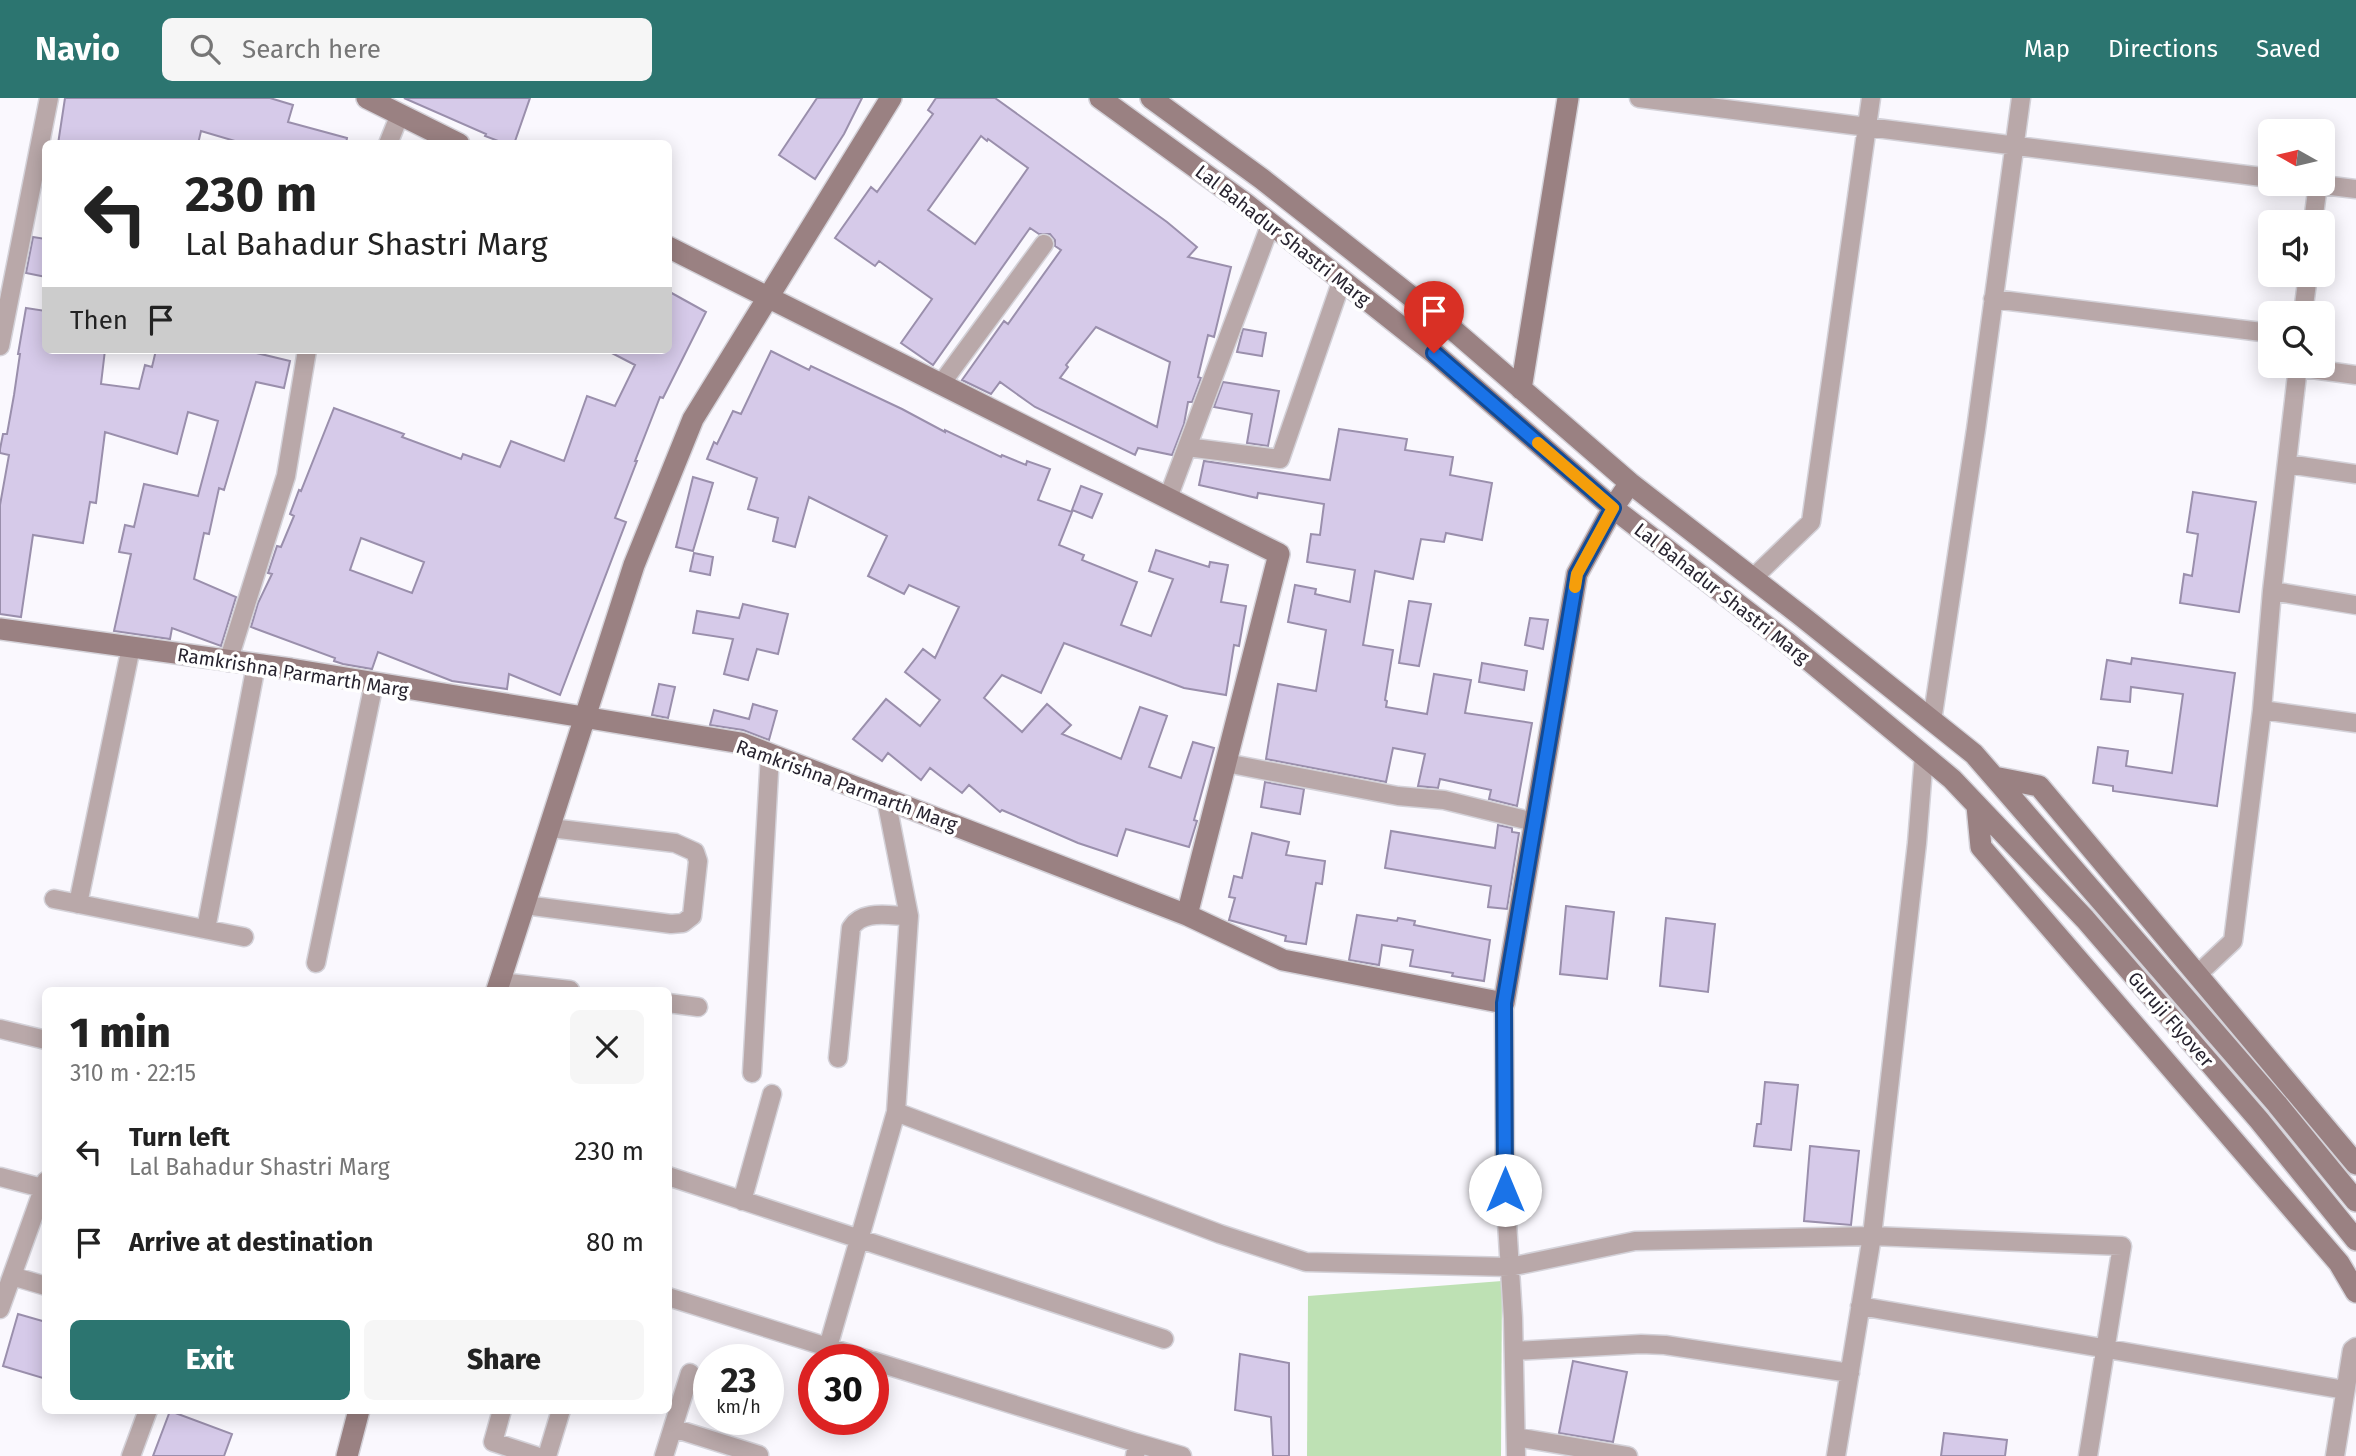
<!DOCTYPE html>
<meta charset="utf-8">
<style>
:root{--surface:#fff;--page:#f6f6f6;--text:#222;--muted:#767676;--accent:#2c7570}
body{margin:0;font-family:"Fira Sans",sans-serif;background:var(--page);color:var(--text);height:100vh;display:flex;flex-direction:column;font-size:26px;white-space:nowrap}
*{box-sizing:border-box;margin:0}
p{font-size:23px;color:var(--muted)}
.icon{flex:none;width:38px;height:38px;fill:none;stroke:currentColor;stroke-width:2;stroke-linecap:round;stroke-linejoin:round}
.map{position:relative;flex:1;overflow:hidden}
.drawer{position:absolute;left:42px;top:889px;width:630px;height:427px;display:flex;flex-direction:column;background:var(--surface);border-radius:10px;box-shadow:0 4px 18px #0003}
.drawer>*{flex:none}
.guide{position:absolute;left:42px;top:42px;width:630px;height:214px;border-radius:10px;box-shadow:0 4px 18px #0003;background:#fff;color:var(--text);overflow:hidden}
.needle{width:46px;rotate:278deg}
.fabs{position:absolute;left:2258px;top:21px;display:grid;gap:14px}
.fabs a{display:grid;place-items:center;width:77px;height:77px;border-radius:10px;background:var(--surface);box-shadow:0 4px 18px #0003;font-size:35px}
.speed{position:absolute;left:693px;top:1246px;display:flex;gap:14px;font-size:35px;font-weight:700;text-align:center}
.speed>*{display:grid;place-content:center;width:91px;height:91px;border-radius:50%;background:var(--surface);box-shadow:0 4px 18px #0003;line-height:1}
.speed small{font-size:18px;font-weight:400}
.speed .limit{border:10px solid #d22;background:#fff;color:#111}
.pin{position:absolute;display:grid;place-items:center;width:60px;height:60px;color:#fff;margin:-72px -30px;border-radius:50% 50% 50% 0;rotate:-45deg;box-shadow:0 0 7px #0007}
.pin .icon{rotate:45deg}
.me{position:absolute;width:77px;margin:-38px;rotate:0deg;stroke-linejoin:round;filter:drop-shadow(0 0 5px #0008)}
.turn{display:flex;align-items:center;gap:24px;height:147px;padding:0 28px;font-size:32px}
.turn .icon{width:91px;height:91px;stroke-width:2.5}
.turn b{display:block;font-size:49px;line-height:60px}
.then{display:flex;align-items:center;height:66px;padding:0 28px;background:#0003;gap:14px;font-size:26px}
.round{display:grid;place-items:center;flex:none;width:74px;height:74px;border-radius:10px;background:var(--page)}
.head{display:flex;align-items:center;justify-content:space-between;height:119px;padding:0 28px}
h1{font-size:42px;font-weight:800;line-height:52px}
.cta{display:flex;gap:14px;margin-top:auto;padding:14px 28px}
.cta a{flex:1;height:80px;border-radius:10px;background:var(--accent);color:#fff;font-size:28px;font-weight:800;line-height:80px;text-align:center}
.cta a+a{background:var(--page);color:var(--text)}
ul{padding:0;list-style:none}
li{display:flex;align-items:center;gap:21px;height:91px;padding:0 28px}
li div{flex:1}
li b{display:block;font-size:26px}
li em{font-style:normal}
header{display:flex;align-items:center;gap:42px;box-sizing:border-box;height:98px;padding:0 35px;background:var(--accent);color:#fff}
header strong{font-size:33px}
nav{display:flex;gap:38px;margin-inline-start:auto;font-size:24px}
.search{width:490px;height:63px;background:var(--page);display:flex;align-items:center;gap:18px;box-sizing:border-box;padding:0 24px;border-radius:10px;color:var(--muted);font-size:26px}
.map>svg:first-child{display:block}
.green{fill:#bee1b4}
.building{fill:#d6cae9;stroke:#9a8fac;stroke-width:2;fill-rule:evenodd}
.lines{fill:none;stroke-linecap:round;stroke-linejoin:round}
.street-casing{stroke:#d4d2d9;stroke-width:21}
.secondary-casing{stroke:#d4d2d9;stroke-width:24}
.street{stroke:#b9a8a9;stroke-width:18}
.secondary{stroke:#9a8182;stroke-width:21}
.route-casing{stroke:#114b97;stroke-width:18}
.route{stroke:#1a73e8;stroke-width:12}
.slow{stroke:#f59e0b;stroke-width:12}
.labels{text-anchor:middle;stroke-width:7;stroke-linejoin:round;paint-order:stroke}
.street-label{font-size:19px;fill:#27232f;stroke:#fff}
</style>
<header>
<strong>Navio</strong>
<div class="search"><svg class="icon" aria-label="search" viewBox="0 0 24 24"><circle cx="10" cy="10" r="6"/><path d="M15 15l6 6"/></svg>Search here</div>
<nav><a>Map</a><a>Directions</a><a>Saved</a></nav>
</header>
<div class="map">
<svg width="2356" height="1358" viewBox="0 0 2356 1358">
<rect width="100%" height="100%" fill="#faf8fe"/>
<path class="green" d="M1502,1183L1501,1358H1307L1308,1198Z"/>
<path class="building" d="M65,0H270L293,7L288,24L347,40L346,46H245L201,33L198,46H58Z
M404,0H530L514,46H506L485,38L486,36Z
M817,0H862L844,36L815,81L779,57Z
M936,0H995L1167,124L1197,149L1188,159L1231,169L1214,239L1208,237L1198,279L1201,280L1192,304H1188L1184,326L1172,357L1138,350L1135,357L1035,309L1000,284L991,296L962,282L1004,223L1008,226L1061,152L1055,148V142L1050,136H1039L1030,130L933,267L901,245L932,201L879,163L875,168L835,140L871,89L877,94L933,16L928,12ZM981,38L987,43L988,41L1028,70L975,146L928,112ZM1096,229L1170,264L1157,329L1060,280L1068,269L1066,267Z
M33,139L46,141V179L26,175Z
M668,193L706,214L663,300L660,299L635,363H637L615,420L626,424L560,597L509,576L507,591L452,583L378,554L372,571L343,566L334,563L335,560L251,529L258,505L272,476L268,475L277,448L281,449L294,418L290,416L299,392L301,393L334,310L404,336L402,339L461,361L463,356L500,369L511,343L564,363L587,298L615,308L635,267L606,252H668ZM361,440L424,464L412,495L350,472Z
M26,210L46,213V252H105L101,286L139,291L145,267L152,269L156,252H244L290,263L284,290L256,284L224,392L219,390L209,436L204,435L194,481L236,499L221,548L172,530L170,541L114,533L131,456L119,454L125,427L134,429L144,386L198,398L218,323L188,314L177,356L105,334L96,405L90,404L83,445L33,437L21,519L0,516V407L9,357L0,355V351L3,336H7L14,297L20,256H18Z
M1243,231L1266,235L1262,258L1237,254Z
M771,253L809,272L811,268L902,311L945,334V332L1001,359L1002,357L1026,367L1027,363L1050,371L1038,402L1072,414L1059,447L1084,457L1082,462L1137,484L1121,527L1151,538L1173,481L1149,473L1156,452L1209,469L1210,464L1228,467L1221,504L1246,508L1239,548L1234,547L1226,597L1184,590L1064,545L1041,595L1002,577L984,600L1022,634L1047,606L1071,627L1062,636L1121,661L1140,609L1167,618L1149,669L1181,680L1193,644L1214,650L1194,722L1197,723L1189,749L1126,731L1117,758L1078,745L1002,712L1000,714L969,687L962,695L930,670L921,682L888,655L882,663L853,641L886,601L920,628L940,602L905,574L923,551L935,560L959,509L909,487L904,496L868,478L887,438L809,399L795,449L773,443L778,420L748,411L757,380L707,361L714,344L717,346L733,313L741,316Z
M1223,284L1279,293L1268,348L1247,345L1252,316L1214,309Z
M1339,331L1407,341L1405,352L1453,359L1450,377L1492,385L1482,442L1446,435L1444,444L1421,441L1413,481L1375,473L1363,547L1393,552L1385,602L1387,603L1386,609L1427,616L1434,576L1471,582L1465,615L1532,625L1517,708L1489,701L1491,692L1440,681L1438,690L1418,688L1425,656L1393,650L1386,684L1266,661L1278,586L1316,593L1326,532L1288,524L1295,487L1316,491L1315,496L1350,504L1355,472L1307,464L1311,436L1320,437L1324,406L1258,395L1257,400L1199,387L1204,363L1330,382Z
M693,379L713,385L693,453L676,449Z
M1081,388L1102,396L1092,420L1072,412Z
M2193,394L2256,404L2239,514L2180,505L2184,476L2192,478L2198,436L2187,434Z
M694,455L713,459L710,477L690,473Z
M1409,503L1431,506L1419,568L1399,565Z
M743,506L788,516L778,556L757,551L748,582L724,576L733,541L693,535L697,513L739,520Z
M1530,520L1548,522L1543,551L1525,547Z
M2132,560L2235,575L2217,708L2113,693V688L2093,685L2098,649L2128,653L2126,668L2172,675L2183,596L2131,589L2130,604L2101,601L2107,562L2131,566Z
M1482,565L1527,573L1524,592L1479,584Z
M659,586L675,589L668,620L652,617Z
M753,606L777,613L769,642L743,632L710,627L714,612L749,621Z
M1265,684L1304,691L1300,716L1261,709Z
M1498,727L1512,730V734L1519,735L1507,811L1488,809L1491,788L1385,770L1391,733L1495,750Z
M1252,735L1289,744L1286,757L1325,763L1322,786L1316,785L1306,846L1285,843L1286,838L1229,822L1235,800L1229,799L1234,778L1242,780Z
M1566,808L1614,814L1607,881L1560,876Z
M1357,817L1397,823L1398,820L1415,823L1414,827L1490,842L1484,883L1452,878L1453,875L1410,868L1413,852L1382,847L1379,867L1349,862Z
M1666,820L1715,826L1708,894L1660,888Z
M1765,984L1798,987L1791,1052L1754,1048L1757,1026H1761Z
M1810,1048L1859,1053L1851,1127L1804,1123Z
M18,1216L46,1224V1281L3,1268Z
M1240,1256L1289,1265V1358H1273L1271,1319L1235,1312Z
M1573,1263L1627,1274L1613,1344L1559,1335Z
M170,1313L232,1336L224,1358H153Z
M1944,1335L2007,1342L2005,1358H1941Z"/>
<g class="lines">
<defs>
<path id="street" d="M1639,0L2270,80
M388,46L400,16
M2315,86L2356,91
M2313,124L2318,86
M1993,201L2270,235
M2303,215L2308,177
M0,248L49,0
M2297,269L2356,277
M941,286L1044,146
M1187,349L1280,361L1342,182
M2287,366L2356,376
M1168,400L1271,125
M1753,480L1811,424L1871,0
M2272,493L2356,507
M228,564L286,378L307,252
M2262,612L2356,625
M1932,623L1976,331L2021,0
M1226,665L1398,698L1444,702L1534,724
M54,801L244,839
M78,806L131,549
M525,807L671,826L683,825L692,818L698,763L695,754L675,745L551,730
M206,831L256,567
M316,865L374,585
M2197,877L2233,843L2262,612L2272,493L2298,268
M500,884L570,892
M668,905L698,909
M1504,905L1505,1092L1513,1220L1516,1358
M0,931L46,942
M838,960L851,830C862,811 890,818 909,818
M752,975L770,656
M896,1014L1220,1136L1306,1164L1510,1169L1635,1143L1872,1138L2122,1148L2088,1358
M668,1078L1164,1241
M0,1079L46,1091
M742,1103L772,996
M12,1178L46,1188
M668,1199L869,1262
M1860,1208L2345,1292
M0,1211L46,1083
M828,1249L896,1014L909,818L886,701
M1514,1253L1641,1246L1665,1247L1850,1275
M873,1263L1137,1345
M502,1312L493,1344L536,1358
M673,1330L759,1357
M1516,1339L1628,1358
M131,1358L148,1312
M547,1358L561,1312
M664,1358L690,1275
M1135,1358L1137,1345L1182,1358
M1836,1358L1872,1138L1917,745L1924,657
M2335,1358L2352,1252L2356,1249"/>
<path id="secondary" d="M367,0L459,46
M1100,0L1246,106L1434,255L1613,410L1788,545L1952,681L2085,821L2259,1022L2356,1142
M1151,0L1262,81L1451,230L1630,385L1804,520L1974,656L2277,1006L2356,1103
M668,149L1279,456L1187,817
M1521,291L1568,0
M0,531L291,571L741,645L1187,817L1283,862L1504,905L1577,476L1613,410L1630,385
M1994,679L2039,688L2356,1066
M1977,708L1981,749L2339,1165L2356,1194
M497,892L634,467L693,321L891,0
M347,1358L359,1312"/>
</defs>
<use href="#street" class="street-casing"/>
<use href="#secondary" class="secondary-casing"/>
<use href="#street" class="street"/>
<use href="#secondary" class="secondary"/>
</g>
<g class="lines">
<defs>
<path id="route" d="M1434,255L1613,410L1577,476L1504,905L1505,1092"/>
</defs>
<use href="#route" class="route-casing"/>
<use href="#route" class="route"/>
<path class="slow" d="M1538,345L1613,410L1577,476L1575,489"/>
</g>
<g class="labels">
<g class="street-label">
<text transform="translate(1283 137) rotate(38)" y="7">Lal Bahadur Shastri Marg</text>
<text transform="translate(1722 495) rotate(38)" y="7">Lal Bahadur Shastri Marg</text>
<text transform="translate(293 574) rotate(9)" y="7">Ramkrishna Parmarth Marg</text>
<text transform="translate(847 687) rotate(20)" y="7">Ramkrishna Parmarth Marg</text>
<text transform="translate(2171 921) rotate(49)" y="7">Guruji Flyover</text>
</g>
</g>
</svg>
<div class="fabs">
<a><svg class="needle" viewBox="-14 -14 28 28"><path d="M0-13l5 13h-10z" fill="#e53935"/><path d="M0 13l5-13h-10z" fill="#767676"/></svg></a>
<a><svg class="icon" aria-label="sound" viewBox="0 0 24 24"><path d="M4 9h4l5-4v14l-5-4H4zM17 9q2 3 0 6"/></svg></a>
<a><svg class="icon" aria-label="search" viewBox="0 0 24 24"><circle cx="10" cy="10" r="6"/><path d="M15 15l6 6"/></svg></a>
</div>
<div class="speed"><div>23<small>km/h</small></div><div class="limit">30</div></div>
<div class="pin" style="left:1434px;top:255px;background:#d93025"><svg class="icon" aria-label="arrive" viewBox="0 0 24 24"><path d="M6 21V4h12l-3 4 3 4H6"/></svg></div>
<svg class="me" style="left:1505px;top:1092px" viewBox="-20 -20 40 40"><circle r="19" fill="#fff"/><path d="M0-13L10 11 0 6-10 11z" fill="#1a73e8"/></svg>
<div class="guide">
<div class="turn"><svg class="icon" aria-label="left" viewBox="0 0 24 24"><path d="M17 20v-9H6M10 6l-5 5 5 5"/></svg><div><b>230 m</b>Lal Bahadur Shastri Marg</div></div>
<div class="then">Then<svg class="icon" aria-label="arrive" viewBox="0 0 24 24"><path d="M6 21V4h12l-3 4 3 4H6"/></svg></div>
</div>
<section class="drawer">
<div class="head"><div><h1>1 min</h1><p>310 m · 22:15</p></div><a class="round"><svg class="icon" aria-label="close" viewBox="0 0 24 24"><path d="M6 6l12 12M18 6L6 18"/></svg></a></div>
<ul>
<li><svg class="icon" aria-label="left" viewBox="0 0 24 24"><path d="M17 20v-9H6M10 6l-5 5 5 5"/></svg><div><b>Turn left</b><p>Lal Bahadur Shastri Marg</p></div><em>230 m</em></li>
<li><svg class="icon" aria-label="arrive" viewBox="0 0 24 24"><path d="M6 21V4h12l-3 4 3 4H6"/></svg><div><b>Arrive at destination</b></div><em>80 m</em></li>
</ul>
<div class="cta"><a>Exit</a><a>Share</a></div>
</section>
</div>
